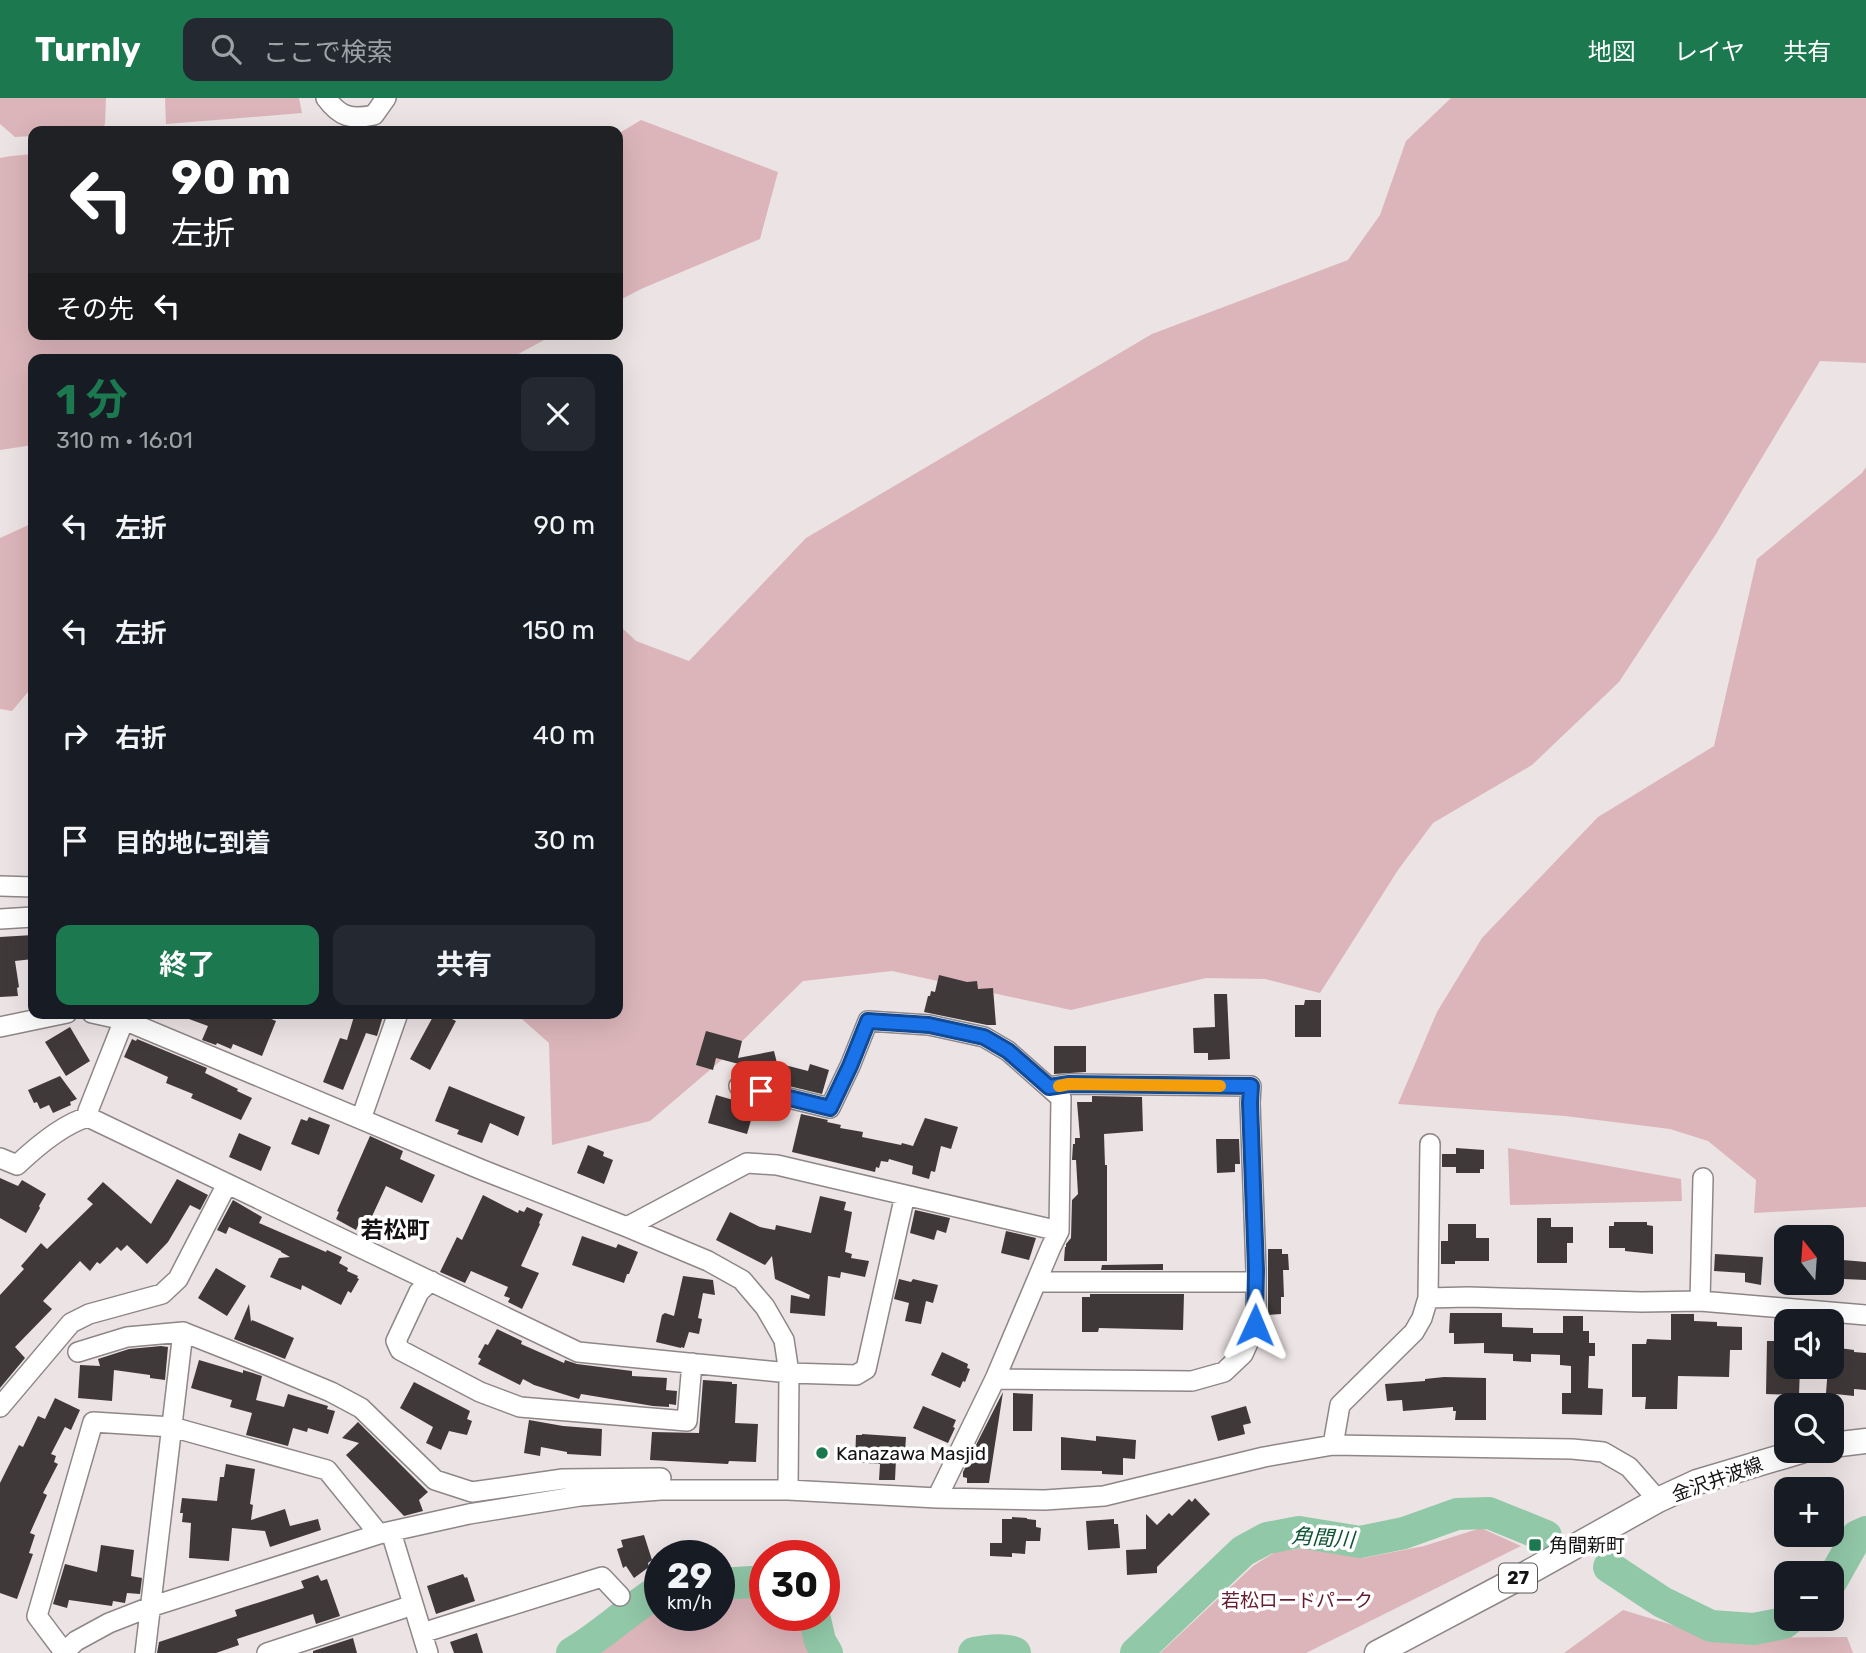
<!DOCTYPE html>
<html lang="ja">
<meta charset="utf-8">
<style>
:root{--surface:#171b24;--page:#242831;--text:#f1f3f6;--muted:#9ea1a6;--accent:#1c794f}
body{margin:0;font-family:Rubik,"Noto Sans JP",sans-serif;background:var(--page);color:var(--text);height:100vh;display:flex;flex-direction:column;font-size:26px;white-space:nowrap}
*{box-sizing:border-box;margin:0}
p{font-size:23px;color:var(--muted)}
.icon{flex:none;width:38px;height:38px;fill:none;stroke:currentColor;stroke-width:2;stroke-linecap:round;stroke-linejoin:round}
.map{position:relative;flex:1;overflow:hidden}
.sheet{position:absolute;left:28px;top:256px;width:595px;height:665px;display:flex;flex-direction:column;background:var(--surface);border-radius:14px;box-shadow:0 7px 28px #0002}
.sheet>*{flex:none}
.guide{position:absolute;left:28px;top:28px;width:595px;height:214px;border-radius:14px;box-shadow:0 7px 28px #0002;background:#202124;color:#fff;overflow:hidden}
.needle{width:46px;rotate:343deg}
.controls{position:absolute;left:1774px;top:1127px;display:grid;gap:14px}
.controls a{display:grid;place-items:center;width:70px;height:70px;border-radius:14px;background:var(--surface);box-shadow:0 7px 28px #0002;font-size:35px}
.speed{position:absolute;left:644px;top:1442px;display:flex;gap:14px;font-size:35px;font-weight:700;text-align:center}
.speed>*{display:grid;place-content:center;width:91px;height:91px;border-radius:50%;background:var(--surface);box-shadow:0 7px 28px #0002;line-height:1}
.speed small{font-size:18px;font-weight:400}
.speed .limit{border:10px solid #d22;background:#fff;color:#111}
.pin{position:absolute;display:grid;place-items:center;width:60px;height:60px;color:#fff;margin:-30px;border-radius:14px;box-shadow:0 4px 10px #0006}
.me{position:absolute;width:77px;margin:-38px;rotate:1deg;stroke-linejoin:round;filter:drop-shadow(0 0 5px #0008)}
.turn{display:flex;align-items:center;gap:24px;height:147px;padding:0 28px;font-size:32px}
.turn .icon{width:91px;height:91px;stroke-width:2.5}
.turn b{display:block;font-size:49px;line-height:60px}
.then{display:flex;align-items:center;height:66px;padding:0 28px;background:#0003;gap:14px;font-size:26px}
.round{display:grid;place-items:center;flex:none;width:74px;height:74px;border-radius:14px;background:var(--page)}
.headline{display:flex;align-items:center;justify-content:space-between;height:119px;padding:0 28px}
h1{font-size:42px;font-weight:700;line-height:52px;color:var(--accent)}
.primary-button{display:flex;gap:14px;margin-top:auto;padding:14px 28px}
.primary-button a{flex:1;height:80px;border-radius:14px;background:var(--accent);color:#fff;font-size:28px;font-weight:700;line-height:80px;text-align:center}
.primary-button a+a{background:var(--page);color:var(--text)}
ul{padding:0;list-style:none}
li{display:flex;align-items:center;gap:21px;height:105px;padding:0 28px}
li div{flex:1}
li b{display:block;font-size:26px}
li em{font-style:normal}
header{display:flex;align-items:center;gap:42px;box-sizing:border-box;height:98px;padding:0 35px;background:var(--accent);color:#fff}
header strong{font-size:33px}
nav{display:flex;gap:38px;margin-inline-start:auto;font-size:24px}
.search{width:490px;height:63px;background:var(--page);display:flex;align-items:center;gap:18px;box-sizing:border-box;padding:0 24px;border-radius:14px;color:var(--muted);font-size:26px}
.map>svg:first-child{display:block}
.green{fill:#dbb5ba}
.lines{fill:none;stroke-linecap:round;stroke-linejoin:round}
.river{stroke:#91c8a8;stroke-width:32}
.building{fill:#40393a}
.minor-casing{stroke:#8e8687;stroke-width:22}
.major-casing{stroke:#8e8687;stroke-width:27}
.minor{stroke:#fff;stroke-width:19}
.major{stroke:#fff;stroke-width:24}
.route-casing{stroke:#114b97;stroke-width:18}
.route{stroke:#1a73e8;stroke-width:12}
.slow{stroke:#f59e0b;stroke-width:12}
.poi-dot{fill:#1c794f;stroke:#fff;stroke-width:2.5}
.labels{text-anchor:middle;stroke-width:7;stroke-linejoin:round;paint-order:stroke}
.shield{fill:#fff;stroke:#5b5959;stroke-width:2}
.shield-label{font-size:18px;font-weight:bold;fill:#151212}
.poi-label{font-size:19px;fill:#151212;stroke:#fff;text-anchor:start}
.street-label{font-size:19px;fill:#151212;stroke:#fff}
.park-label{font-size:19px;fill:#651c30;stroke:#fff}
.water-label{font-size:21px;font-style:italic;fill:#0f5335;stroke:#fff}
.quarter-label{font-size:23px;font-weight:bold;fill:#151212;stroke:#fff}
</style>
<header>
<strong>Turnly</strong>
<div class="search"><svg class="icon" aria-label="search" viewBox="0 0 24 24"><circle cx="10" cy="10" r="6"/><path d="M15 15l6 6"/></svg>ここで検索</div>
<nav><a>地図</a><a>レイヤ</a><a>共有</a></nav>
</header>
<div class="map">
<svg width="1866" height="1555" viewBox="0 0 1866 1555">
<rect width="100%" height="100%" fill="#ece3e4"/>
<path class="green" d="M0,0H106L105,26L101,33H33V38L15,39L0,26Z
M165,0H299L302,15L166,26Z
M1451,0H1866V265L1820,263L1716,436L1619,584L1532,667L1433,725L1398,772L1320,895L1265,881L1206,880L1071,912L892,873L803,883L731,954L650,1023L552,1047L549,945L515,915H618V526L636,543L689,563L806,440L1152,236L1348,162L1380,117L1406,43Z
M641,22L778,74L760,141L641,191L618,203V36Z
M33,56V236H555L509,261H33V347L0,352V60L11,58Z
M1866,369V1109L1754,1115L1756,1082L1708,1043L1670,1031L1565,1018L1398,1006L1437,914L1482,840L1598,719L1714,648L1757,461L1862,375Z
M33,425V588L12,613L0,611V440Z
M1508,1050L1681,1081L1682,1103L1510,1107Z
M1481,1430L1521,1448L1306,1555H1160L1253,1468L1275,1454L1304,1450L1363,1460L1424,1448Z
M752,1484L765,1486V1517H814L820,1543L827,1555H601L617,1540L637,1506L660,1492V1517H719V1486Z
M1623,1512L1716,1540L1847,1539L1853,1555H1564Z"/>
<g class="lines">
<path class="river" d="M1609,1469L1662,1504L1711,1528L1754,1531L1784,1525L1789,1521
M1832,1482L1857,1438L1866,1434
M719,1486L752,1484L765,1486
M814,1517L820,1543L827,1555
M572,1555C603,1537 629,1511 660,1492
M974,1555C987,1553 1003,1550 1015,1555
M1136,1555L1243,1453L1267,1440L1299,1434L1360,1444L1404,1435L1457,1416L1489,1415L1546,1438"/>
</g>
<path class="building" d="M33,837V861L15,863L19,889L17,890L18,898L0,899V839Z
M939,877L967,884L977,883L978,891L993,890L996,927H987L924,914L928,898H930L931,893L935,894Z
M1214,896H1227L1230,961L1208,962V955H1194L1193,930L1215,929Z
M1305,902H1321V939H1295V907H1304Z
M178,915H257L276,923L262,958L233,946L231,951L217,945L216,947L202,942L208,928L178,917Z
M355,915H384L377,938L366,935L343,992L323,984L340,940L347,942Z
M435,915H440L456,923L430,972L410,961Z
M70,929L90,963L66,978L45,944Z
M706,933L742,943L738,960L774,953L777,965L808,973L810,966L829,972L822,996L748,978L750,969L716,960L713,972L696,967Z
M132,941L136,943L137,941L207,970L205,975L238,991L237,993L252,1000L241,1022L191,1000L193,996L166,985L168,979L124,959Z
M1054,948H1086V974L1054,976Z
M60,978L77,1001L70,1004L71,1007L53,1015L49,1007L40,1011L37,1004L34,1005L28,992Z
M449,988L525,1019L518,1038L490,1025L482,1045L457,1036L459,1032L435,1023Z
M716,997L740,1004L741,1001L756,1005L747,1036L708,1025Z
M1092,998L1142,999L1143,1033L1104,1036L1105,1067H1107V1163H1064L1065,1149H1066V1146L1071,1140L1072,1102L1078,1096L1076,1062H1072L1073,1046H1075V1040H1080L1077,1004H1092Z
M801,1016L828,1022L827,1024L841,1027L840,1030L863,1034L862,1039L901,1047L902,1045L913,1048L925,1020L958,1029L951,1051L941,1048L935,1074L931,1073L929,1081L912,1076L913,1068L889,1061L888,1064L881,1063L879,1070L876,1069L875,1074L792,1054Z
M309,1019L330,1027L319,1057L291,1046L301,1021L307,1023Z
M239,1035L271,1049L261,1073L229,1059Z
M370,1038L403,1053L400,1061L435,1077L422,1105L386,1088L368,1127L360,1123L356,1132L336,1121L339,1114L337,1113Z
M1216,1041H1239L1240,1066H1235V1074L1217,1075Z
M588,1047L604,1054L603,1058L613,1062L604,1086L577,1075Z
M1456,1050L1484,1052V1071H1480V1075H1456V1069H1442V1056H1456Z
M0,1080L18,1088L22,1082L46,1096L39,1108L40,1110L26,1135L0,1120Z
M177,1081L208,1097L200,1112L190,1107L168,1144L147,1166L127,1147L121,1153L117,1149L100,1166L97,1164L90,1173L80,1163L43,1203L52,1211L15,1249L25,1260L0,1290V1197L24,1171L21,1168L41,1145L47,1151L93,1106L87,1101L103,1084L151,1126Z
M483,1097L518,1115L519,1112L524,1114L527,1109L543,1116L539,1125L540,1126L521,1168L539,1175L522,1211L508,1204L510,1200L504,1198L508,1189L471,1173L465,1185L440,1174L457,1139L462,1142Z
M820,1098L846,1104L844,1112L852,1114L845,1154L852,1156L851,1160L869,1163L865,1179L841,1174L840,1180L828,1178L825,1218L790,1215L791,1197L809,1201L810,1197L775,1181L772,1158L765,1167L716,1142L730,1114L760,1129L775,1132L776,1127L811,1135Z
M233,1102L262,1119L259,1125L326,1154L327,1152L342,1159L339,1165L348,1170L347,1173L358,1178L357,1180L359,1181L351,1195L348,1193L341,1207L302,1187L301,1192L270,1179L279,1160L290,1159L281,1154V1153L229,1129L226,1136L217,1132Z
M915,1112L950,1120L946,1135L937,1132L934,1142L910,1135Z
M1537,1120H1551V1129H1573V1145H1567V1165H1537Z
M1614,1124H1647V1127L1653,1128V1156L1625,1153V1150H1609V1128H1614Z
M1448,1126H1476V1140H1489V1163H1455V1166H1441V1143H1448Z
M1006,1133L1036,1140L1029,1162L1001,1155Z
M582,1138L616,1150L618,1146L638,1154L629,1176H627L624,1185L572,1167Z
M1268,1151H1282V1156H1288L1289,1172H1283L1284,1199H1281V1216L1268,1217Z
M1715,1156L1763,1159L1761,1187L1745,1184V1175L1714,1173Z
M1843,1162L1866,1164V1182L1843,1181Z
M1163,1166V1172H1101L1102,1167Z
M216,1170L246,1188L227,1218L198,1200Z
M683,1178L713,1182L715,1197L703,1195L698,1220L702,1221L699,1236L689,1234L684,1250L681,1249V1250L656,1244L662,1217L665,1215L674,1218Z
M899,1181L911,1184L913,1181L938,1187L933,1205L926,1203L921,1226L905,1223L909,1205L894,1201Z
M1090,1196H1184L1183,1232L1099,1230L1098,1234H1082V1199H1090Z
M249,1206L251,1224L252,1222L294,1240L285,1261L234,1241Z
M1450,1215H1502V1229L1533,1230V1235H1563V1218H1583V1233H1589V1245H1595V1258H1589L1588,1290L1603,1291L1602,1317L1562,1316V1295H1571V1268L1560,1267V1257L1531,1256V1264L1513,1263V1256L1484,1255V1245L1454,1246V1235H1449Z
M1671,1216H1694V1223L1717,1224V1228L1742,1229V1252H1730L1729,1279L1678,1278L1677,1311H1645L1646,1299H1632V1246H1646L1647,1241L1671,1242Z
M497,1231L522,1243L521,1246L564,1265L565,1262L577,1266L632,1273V1278L667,1280L666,1292L677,1293L676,1307L669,1306V1309L653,1308L581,1296L579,1301L534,1287L523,1281L520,1287L478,1266L481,1261L478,1259L485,1246L488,1247Z
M1767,1243H1782V1246H1787V1269H1800L1799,1297L1766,1296Z
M161,1248L168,1249L165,1282L150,1280V1277L114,1272L112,1303L78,1300L80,1267L100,1268L98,1261L129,1251Z
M1832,1249L1854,1252V1254L1866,1255V1292L1854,1291V1298L1826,1295L1828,1269H1832Z
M942,1254L968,1266L967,1270L970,1271L965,1284L963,1283L960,1290L931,1277Z
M199,1262L243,1275V1272L262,1278L256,1302L284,1309L288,1296L328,1308L327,1311L335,1313L328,1336L308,1330L307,1334L293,1330L288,1348L246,1337L252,1315L230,1309L232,1302L191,1290Z
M1444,1279L1486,1280V1322H1455L1456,1313H1453V1309L1403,1313L1402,1302L1387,1303L1385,1286L1425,1283V1281Z
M703,1282L732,1284V1286H737L735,1325L758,1326L756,1364L729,1363L728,1366L650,1362L652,1334L699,1335Z
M414,1284L470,1313L467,1321L472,1323L467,1337L449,1333L441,1352L426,1345L433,1329L400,1310Z
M1003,1294L989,1385H967V1380L963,1379V1374L969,1362L975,1365L976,1347Z
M1013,1295L1033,1296L1032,1333H1013Z
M55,1300L80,1312L71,1332L65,1329L51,1356L56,1358L54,1364L58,1366L43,1395L47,1397L30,1435L35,1437L29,1455L33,1456L17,1501L0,1495V1385L19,1347L23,1349L38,1318L45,1321Z
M923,1308L956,1322L953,1329L955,1330L948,1345L913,1330Z
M1246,1308L1251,1325L1243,1327L1245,1336L1218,1343L1211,1318Z
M529,1322L563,1328L602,1331L601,1358L567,1356V1354L541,1349L540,1358L524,1355Z
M358,1324L428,1394L419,1402L423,1413L404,1418L346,1357L359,1345L342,1340Z
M862,1336L906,1339L905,1354L899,1355L898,1360L896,1361L895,1382H879L880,1366L855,1364L856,1337H862Z
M1096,1338L1136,1342L1135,1361L1123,1360V1377L1102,1376V1373L1061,1372V1339L1096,1343Z
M226,1366L255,1371L250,1406L253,1407L251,1422L285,1411L290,1428L318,1421L321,1432L270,1449L265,1433L232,1430L229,1463L189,1460L191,1425L182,1424L183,1415H180L182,1400L217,1403L220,1379H224Z
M1195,1400L1210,1416L1157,1469V1475L1127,1477L1126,1452L1146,1451V1416L1157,1427L1169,1415L1172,1418L1189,1401L1192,1404Z
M1012,1419L1027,1420V1421L1036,1422V1429L1041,1430L1040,1443H1026L1025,1456L1012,1455V1459L990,1458V1445H1002V1421H1012Z
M1114,1421V1426H1118L1120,1450L1088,1452L1086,1423Z
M644,1437L652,1462L648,1465L649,1469L634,1480L626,1468L623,1470L617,1451L623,1449L621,1442Z
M101,1447L134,1452L131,1478L142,1480L140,1496L127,1495L125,1505L113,1503L112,1508L69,1502L67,1510L53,1506L65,1466L97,1474Z
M463,1476L465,1480L467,1479L475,1503L436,1516L427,1488Z
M318,1477L321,1483L327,1481L340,1518L316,1526L313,1516L237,1541L239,1547L216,1555H157L159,1544L237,1518L235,1512L304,1490L301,1483Z
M477,1535L483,1555H454L450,1544Z
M353,1540L357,1555H313V1553Z"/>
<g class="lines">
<defs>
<path id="minor" d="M326,0C340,19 351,22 374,17L386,0
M0,788L33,789
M0,821L33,819
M92,915L124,922L480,1071L627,1129L708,1163L742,1182L765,1209L784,1242L789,1275L788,1392
M0,929L67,915
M739,988L830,1010L850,968L868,923L929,927L984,939L1008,953L1061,1000L1059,1133L1051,1149L995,1281L937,1400
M88,1019V1013L124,922
M361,1021L398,915
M0,1060L17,1067C35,1050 63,1026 88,1019L578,1254L789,1275L856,1277L866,1271L905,1097
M627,1129L747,1065L777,1067L1059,1133
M431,1183L419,1194L396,1243L400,1252L480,1294L520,1309L687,1323L692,1265
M1036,1184H1256
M1428,1200L1430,1046
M1700,1203L1703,1080
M78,1254L127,1239L183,1234L269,1268L331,1294L361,1310L435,1382L472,1394L563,1381L661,1380
M995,1281L1192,1283L1224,1274L1243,1256L1256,1227V1172L1250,1005L1251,988L1069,986L1049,989
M0,1309L71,1225L89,1216L162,1196L178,1181L227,1086
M1333,1347L1340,1307L1414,1234L1422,1220L1428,1200L1468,1199L1642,1204L1700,1203L1866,1217
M391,1434L428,1555
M422,1535L602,1479L620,1498
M64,1554L37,1518L93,1324L172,1329L327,1372L379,1436
M63,1555L76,1543L109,1525L150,1509L379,1436L469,1416L580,1398L661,1392H788L937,1400L1045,1402L1104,1398L1264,1359L1333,1347L1572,1351L1603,1354L1629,1369L1658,1402
M145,1555L183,1234
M267,1555L413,1507"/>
<path id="major" d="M1832,1347L1866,1343
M1377,1555L1513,1483L1658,1402L1697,1384L1801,1353"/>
</defs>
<use href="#minor" class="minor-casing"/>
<use href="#major" class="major-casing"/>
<use href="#minor" class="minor"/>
<use href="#major" class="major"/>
</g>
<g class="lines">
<defs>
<path id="route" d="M761,993L830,1010L850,968L868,923L929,927L984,939L1008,953L1049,989L1069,986L1251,988L1250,1005L1256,1172L1255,1227"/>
</defs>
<use href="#route" class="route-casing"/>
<use href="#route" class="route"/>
<path class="slow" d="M1059,988L1069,986L1220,988"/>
</g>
<g class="poi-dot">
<circle cx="822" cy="1355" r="7"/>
<rect x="1528" y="1440" width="14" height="14" rx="3.5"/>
</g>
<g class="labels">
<rect class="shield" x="1499" y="1465.5" width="38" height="29" rx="5"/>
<g class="shield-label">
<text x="1518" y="1486">27</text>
</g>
<g class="poi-label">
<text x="836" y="1362">Kanazawa Masjid</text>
<text x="1549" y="1454">角間新町</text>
</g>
<g class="street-label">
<text transform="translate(1717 1381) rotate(-20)" y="7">金沢井波線</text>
</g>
<g class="park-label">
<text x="1297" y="1509">若松ロードパーク</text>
</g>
<g class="water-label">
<text transform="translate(1323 1440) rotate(4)" y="7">角間川</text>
</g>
<g class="quarter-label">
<text x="395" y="1140">若松町</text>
</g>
</g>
</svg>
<div class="controls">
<a><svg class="needle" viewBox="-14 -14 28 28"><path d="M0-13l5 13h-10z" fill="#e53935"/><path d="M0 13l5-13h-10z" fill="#9ea1a6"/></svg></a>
<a><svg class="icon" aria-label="sound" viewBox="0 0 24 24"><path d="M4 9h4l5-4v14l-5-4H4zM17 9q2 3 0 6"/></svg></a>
<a><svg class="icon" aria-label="search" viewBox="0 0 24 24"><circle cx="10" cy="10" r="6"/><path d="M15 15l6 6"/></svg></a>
<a>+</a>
<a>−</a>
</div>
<div class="speed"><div>29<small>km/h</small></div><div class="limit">30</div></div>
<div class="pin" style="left:761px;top:993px;background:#d93025"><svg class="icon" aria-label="arrive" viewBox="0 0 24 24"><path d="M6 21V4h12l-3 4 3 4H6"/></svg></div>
<svg class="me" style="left:1255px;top:1227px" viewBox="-20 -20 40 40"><path d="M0-17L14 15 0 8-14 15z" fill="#1a73e8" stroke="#fff" stroke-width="4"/></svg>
<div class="guide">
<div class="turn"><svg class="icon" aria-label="left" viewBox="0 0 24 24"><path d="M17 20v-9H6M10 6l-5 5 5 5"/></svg><div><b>90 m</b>左折</div></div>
<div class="then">その先<svg class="icon" aria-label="left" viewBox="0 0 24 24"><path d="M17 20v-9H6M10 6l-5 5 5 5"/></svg></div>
</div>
<section class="sheet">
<div class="headline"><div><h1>1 分</h1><p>310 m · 16:01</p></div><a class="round"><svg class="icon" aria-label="close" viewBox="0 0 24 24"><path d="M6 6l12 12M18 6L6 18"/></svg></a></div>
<ul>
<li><svg class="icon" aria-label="left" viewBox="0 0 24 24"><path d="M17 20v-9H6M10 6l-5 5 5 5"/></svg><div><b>左折</b></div><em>90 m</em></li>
<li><svg class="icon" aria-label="left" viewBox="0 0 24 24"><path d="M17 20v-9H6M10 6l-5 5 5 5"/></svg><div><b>左折</b></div><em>150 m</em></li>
<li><svg class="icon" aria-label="right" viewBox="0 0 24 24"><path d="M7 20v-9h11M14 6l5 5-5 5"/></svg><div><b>右折</b></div><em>40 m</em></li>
<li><svg class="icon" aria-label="arrive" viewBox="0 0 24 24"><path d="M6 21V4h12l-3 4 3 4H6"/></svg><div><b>目的地に到着</b></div><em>30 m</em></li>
</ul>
<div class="primary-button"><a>終了</a><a>共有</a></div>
</section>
</div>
